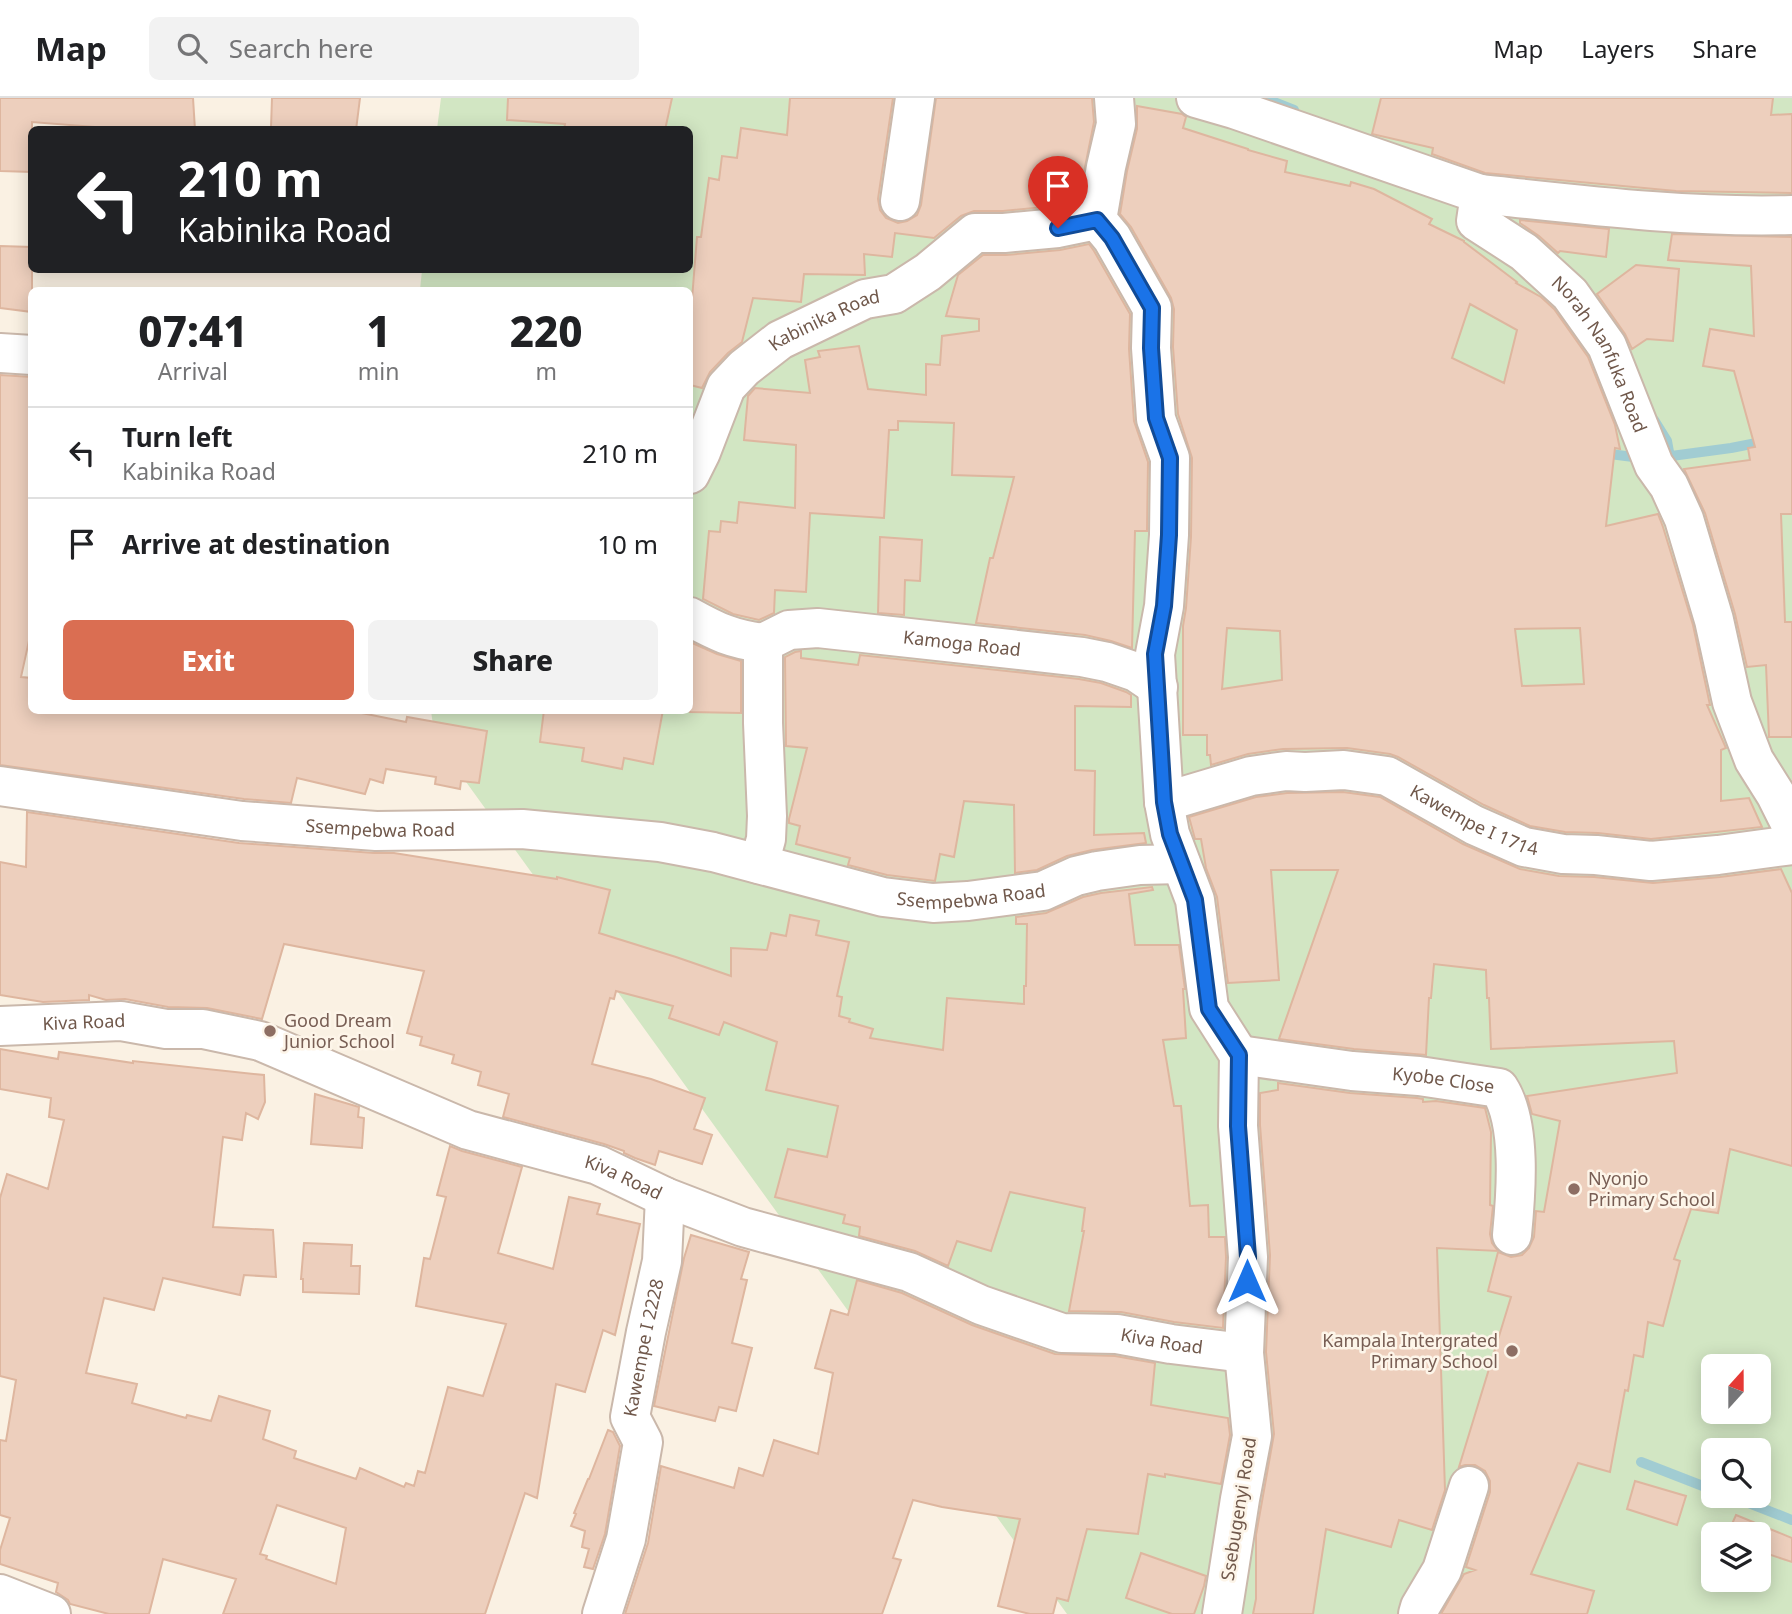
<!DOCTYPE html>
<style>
:root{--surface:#fff;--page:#f2f2f2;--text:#202124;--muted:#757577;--line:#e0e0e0;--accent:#da6e52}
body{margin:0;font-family:"Noto Sans",sans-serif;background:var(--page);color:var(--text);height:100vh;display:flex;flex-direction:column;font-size:26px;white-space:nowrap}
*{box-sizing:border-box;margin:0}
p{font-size:23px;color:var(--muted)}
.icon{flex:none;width:38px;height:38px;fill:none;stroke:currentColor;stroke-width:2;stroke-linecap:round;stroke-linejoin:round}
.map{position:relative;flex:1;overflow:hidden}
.details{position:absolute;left:28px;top:189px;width:665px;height:427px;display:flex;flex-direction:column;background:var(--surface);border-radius:10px;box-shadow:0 4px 18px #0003}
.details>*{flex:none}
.hud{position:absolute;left:28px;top:28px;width:665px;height:147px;border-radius:10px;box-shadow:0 4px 18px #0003;background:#202124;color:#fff;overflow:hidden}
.needle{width:46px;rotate:21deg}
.fabs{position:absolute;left:1701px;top:1256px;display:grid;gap:14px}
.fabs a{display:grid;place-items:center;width:70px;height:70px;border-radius:10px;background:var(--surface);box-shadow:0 4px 18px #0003;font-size:35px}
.pin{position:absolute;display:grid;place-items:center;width:60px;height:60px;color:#fff;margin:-72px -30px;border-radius:50% 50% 50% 0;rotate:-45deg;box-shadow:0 0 7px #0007}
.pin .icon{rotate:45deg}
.me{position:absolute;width:77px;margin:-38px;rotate:0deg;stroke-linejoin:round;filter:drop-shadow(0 0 5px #0008)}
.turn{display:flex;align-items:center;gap:24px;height:147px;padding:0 35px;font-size:32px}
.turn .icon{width:91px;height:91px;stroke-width:2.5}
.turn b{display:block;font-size:49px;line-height:60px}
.eta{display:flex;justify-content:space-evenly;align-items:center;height:119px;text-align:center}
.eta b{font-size:42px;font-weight:800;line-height:49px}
.primary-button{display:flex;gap:14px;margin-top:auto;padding:14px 35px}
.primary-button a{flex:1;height:80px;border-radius:10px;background:var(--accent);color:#fff;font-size:28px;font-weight:800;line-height:80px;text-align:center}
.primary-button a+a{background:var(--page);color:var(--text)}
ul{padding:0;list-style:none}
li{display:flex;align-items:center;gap:21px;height:91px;padding:0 35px;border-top:2px solid var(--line)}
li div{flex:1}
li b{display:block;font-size:26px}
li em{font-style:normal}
header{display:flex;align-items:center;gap:42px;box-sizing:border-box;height:98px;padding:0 35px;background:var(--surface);border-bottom:2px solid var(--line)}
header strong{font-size:33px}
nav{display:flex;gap:38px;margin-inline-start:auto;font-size:24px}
.search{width:490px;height:63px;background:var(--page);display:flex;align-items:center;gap:18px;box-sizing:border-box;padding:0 24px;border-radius:10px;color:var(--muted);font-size:26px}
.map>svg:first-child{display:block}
.green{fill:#d2e6c3;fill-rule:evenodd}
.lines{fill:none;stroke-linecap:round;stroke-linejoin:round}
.stream{stroke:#a1ccd2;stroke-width:10}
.building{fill:#edcfbd;stroke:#deb69f;stroke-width:2;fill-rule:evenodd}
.minor-casing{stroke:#cab8ab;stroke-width:42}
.minor{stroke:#fff;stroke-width:38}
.route-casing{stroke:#114b97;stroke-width:18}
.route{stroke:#1a73e8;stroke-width:12}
.education-dot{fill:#8d6e63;stroke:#fdf5e9;stroke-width:2.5}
.labels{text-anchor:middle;stroke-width:5;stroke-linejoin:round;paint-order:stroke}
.street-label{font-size:18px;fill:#70584b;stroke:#fdf5e9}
.education-label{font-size:18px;fill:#785e54;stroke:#fdf5e9;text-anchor:start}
</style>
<header>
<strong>Map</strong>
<div class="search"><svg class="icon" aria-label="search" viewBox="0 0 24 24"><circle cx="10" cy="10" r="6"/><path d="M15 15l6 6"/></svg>Search here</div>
<nav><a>Map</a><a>Layers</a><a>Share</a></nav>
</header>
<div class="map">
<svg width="1792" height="1516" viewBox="0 0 1792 1516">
<rect width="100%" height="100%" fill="#faf1e3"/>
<path class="green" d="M441,0H1792V1516H1067L435,641L431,613L690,612V192H420L422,172H690V32L437,31ZM1713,1269H1759V1314H1713ZM1713,1353H1759V1398H1713ZM1713,1437H1759V1482H1713Z"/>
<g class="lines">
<path class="stream" d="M1264,0L1294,12
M1654,322L1667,343L1671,365
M1602,355L1641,360
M1664,359L1731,350L1792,338
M1641,1364L1713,1392
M1731,1398L1792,1422"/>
</g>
<path class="building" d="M0,0H193L195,32L108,30L32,24V74L0,73Z
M272,0H360L356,32L271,30Z
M508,0H672L665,32H564L565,26L507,22Z
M790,0H893L878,101L880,112L886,120L898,125L907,123L917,117L921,107L936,0H1092L1094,24L1078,104L1055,108L1003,113H974L961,118L934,140L895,135L892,159L864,156L865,177L804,176L801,204L753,200L742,244L728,255L710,274L702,290L690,287V200L692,201L697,139H701L709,80L719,82L722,58L737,60L741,30L787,37Z
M1381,0H1773L1771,17L1792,16V95L1676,93L1485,75L1432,56L1433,50L1372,36Z
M1137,8L1182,16L1186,19L1183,30L1248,51V52L1287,63L1285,74L1350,88L1351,84L1374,91L1432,121L1429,126L1464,143V144L1517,184L1516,185L1541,199L1554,211L1588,259L1615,327L1620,351L1615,350L1606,428L1658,416L1663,429L1693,527L1710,607H1707L1726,650L1721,652V703L1749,700L1762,729L1651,741L1598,735L1565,734L1530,728L1484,707L1398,659L1390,656L1347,650L1283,651L1248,656L1211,667L1210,657H1207V637H1183V528L1186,510L1191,439L1192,360L1178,316L1173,249L1174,211L1171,200L1131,129L1120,116L1127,73L1137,31ZM1470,206L1517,232L1504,285L1452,260ZM1227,530L1280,533L1282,582L1222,591ZM1580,530L1584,586L1522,588L1515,531Z
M1520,122L1609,131L1606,159L1560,153L1558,155L1539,138L1520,125Z
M1672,136L1792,139V416H1781L1785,524H1792V639H1769L1766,567L1747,569L1735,516L1705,415L1684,371L1750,362L1748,350L1755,349L1734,273L1703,268L1710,231L1754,238L1751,168L1668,162Z
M1089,146L1094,153L1130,216L1129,251L1134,323L1148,364L1147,433H1135L1132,550L1111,543L1085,537L976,525L990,460H993L1014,379L952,377L954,325L898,323V332H889L884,420L810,415L806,494L775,492L774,515L759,522L733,516L703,501L709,433L720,434L721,423L737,425L739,404L795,410L796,347L744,342L748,298L755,290L810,295L805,262L820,259L818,253L859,248L868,291L926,297V266L940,267L942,238L979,233V221L946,218L958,177L983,157H1006L1060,152Z
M0,148L32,149V214L0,210Z
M1636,167L1679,171L1673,243L1647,241L1632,251L1625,236L1597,196Z
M0,277L32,279V529L21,579L32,580V612H347L406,624L407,619L487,633L479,685L461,683L460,691L435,686L436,679L386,671L383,685L370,681L365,696L297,680L291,705L244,701L0,667Z
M880,439L922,442L920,483L905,482L904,517L878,515Z
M690,544L717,556L741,563V615L690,614Z
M801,553V560L858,567L860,557L1079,581L1101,585L1126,594L1131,597V609L1075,608V672L1095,673L1094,737L1144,735L1146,745L1092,752L1067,758L1037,772L1015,775L1014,707L964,703L954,759L940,756L935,783L887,777L848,767L850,760L796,746L800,728L789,725V721L807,650L786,648L785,559L795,554Z
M544,612H663L653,666L624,660L622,671L582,663L584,650L540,644Z
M1343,694L1380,699L1463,746L1520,771L1559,778L1594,779L1653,785L1720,779L1781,771L1792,795V1068L1730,1051L1718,1115L1691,1111L1674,1161L1680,1163L1663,1228L1648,1224L1643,1259L1634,1257L1628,1293L1625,1292L1610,1374L1578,1365L1531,1476L1594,1493L1587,1516H1441L1464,1476L1475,1472L1466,1469L1490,1394V1383L1485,1373L1475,1367H1465L1459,1369L1511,1199L1488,1193L1498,1154L1511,1159L1522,1157L1529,1150L1534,1139L1536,1113L1544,1114L1560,1023L1532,1016L1527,998L1677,975L1674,943L1491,951L1489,900H1487L1486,872L1434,866L1431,900H1429L1426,957L1354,951L1279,941L1338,772H1271L1279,882L1228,885L1217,799L1206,770L1201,741H1195L1189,719L1256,699L1287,695Z
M27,714L239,745L374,755H394L557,781V779L610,792L599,835L676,859L731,878V850L767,852L771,835L786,838L790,817L819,823L816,837L849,844L837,898L842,899L839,918L850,921L849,924L873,931L870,940L943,952L947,900L1024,906V888H1026L1027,826H1016V819L1046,815L1083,799L1101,795L1152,789L1153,792L1129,796L1135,847H1179L1185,891H1183L1186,940L1163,942L1174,1008H1181L1190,1108L1208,1107L1209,1139H1225L1226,1159L1223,1230L1174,1224L1121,1214L1069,1213L1084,1133H1082L1085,1110L1010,1094L991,1153L957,1143L948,1168L915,1153L859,1138L860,1129L843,1125L845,1117L775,1099L788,1051L827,1059L838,1008L766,992L777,944L724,924L719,937L693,928L669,920L673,908L616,893L614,901L610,900L592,966L651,981L705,1000L694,1031L712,1037L702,1066L659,1053L655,1067L635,1060L624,1055V1053L604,1046L503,1019L509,996L478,987L481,974L452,965L454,957L420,947L422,939L407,935L424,873L284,846L262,921L207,910L168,909L125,901L106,902L89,897V902L43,904L0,897V764L26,769Z
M0,951L58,961L59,954L133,965V963L264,977L265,1004L258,1021L246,1015L242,1042L223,1039L213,1129L273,1132L276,1179L244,1177L240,1197L163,1180L154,1212L104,1200L86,1275L137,1286L132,1305L186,1320L187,1317L211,1323L219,1298L270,1313L263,1341L296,1353L294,1360L356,1381L360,1370L404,1389L406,1385L414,1388L418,1373L425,1375L448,1289L483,1298L506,1226L416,1208L424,1160L430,1161L446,1099L437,1097L450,1048L462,1053L522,1069L498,1155L553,1171L569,1099L600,1106L597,1116L640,1126L615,1237L603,1232L585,1294L556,1286L537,1400L525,1395L485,1516H223L236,1481L163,1461L149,1516H109L70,1506L68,1502L56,1494L58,1485L0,1466V1452L10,1420L0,1417V1342L6,1343L16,1282L0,1278V1100L7,1076L48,1091L64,1022L49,1019L51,1000L0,991ZM277,1407L346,1430L336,1486L266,1461L267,1458L260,1456Z
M1278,985L1350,995L1417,1000L1423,1001V1004L1436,1003L1485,1010L1491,1034L1490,1107L1493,1108L1490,1136L1492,1145L1498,1153L1437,1150L1445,1392L1432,1432L1399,1422L1391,1449L1326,1431L1313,1516H1253L1256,1501V1437L1274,1336L1266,1254L1270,1157L1260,1027V995L1278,992Z
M315,996L359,1009L358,1019L364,1020L362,1050L311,1046Z
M691,1137L749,1154L741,1181L747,1182L732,1245L752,1250L736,1313L719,1309L715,1323L654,1308L684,1160Z
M304,1145L352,1147L351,1168H360L359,1196L303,1194V1181H301Z
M857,1182L902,1195L972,1227L1055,1256L1115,1258L1155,1265L1151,1307L1228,1320L1230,1337L1221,1386L1165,1376V1379L1148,1376L1138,1436L1087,1431L1068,1503L1057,1500L1053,1516H1030L998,1508L1020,1421L942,1409L913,1402L893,1460L901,1462L882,1516H625L648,1445L661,1368L734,1390L739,1370L763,1378L774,1342L818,1356L833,1275L815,1270L831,1212L848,1217Z
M608,1332L613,1334L620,1348L605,1436L593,1471L584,1469L589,1451L582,1449L585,1433L571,1428L576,1416L574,1415L588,1381H589Z
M1635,1383L1686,1398L1677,1427L1627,1411Z
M1736,1417L1792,1440V1464L1759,1453V1437H1727Z
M1141,1455L1206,1478L1204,1488L1194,1516H1172L1126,1500Z"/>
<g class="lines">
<defs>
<g id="minor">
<path d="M1114,0L1116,26L1106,69L1097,122L1112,140L1152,210L1151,250L1156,321L1170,360L1169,437L1164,508L1155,556L1164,704L1170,736L1195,802L1209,910L1239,957L1238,1028L1248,1159L1244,1255L1252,1338L1240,1401L1222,1516"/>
<path id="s1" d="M1196,0L1234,11L1480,96L1476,123L1524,154L1570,196L1607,248L1654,367L1669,388L1684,421L1714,522L1732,604L1754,662L1776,697L1792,729"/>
<path d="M1480,96C1583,107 1688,120 1792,117"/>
<path d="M900,103L915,0"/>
<path d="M0,255L32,257"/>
<path id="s2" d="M690,376L701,354L726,289L744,270L780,242L865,201L894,196L928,174L975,135H1004L1058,130L1097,122"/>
<path d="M690,519C717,534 732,541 763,545"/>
<path id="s3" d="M763,545L789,532L818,530L1082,559L1107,564L1136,574L1158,589"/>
<path id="s4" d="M0,688L242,723L376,733L522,731L660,744L713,754L883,799L933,805L968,803L1043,793L1076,778L1097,773L1140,767L1181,766"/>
<path id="s5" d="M1164,704L1251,678L1286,673L1305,674L1344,672L1387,678L1474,727L1524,749L1563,756L1596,757L1651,763L1718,757L1792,747"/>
<path d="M759,766L766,741L767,718L763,625V545"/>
<path id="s6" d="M0,928L121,923L166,931H203L260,943L468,1032L598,1067L665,1099L743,1129L909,1174L981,1207L1062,1235L1117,1236L1171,1246L1244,1255"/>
<path id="s7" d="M1239,957L1352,973L1419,978L1499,990C1522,1025 1516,1096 1512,1137"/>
<path d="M0,1496L51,1516"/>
<path id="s8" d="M602,1516L626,1441L643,1344L630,1319L646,1234L662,1163L665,1099"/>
<path d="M1418,1516L1420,1509L1442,1472L1469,1388"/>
</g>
</defs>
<use href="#minor" class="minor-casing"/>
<use href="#minor" class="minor"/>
</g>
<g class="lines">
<defs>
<path id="route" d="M1058,130L1097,122L1112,140L1152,210L1151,250L1156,320L1170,360L1169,437L1164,508L1155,556L1164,704L1170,736L1195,802L1209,911L1239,957L1238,1028L1248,1159L1247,1183"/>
</defs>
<use href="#route" class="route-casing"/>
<use href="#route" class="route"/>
</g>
<g class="education-dot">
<circle cx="270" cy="933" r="7"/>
<circle cx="1574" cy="1091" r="7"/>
<circle cx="1512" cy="1253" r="7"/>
</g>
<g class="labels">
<g class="street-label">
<text dy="6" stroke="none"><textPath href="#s2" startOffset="215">Kabinika Road</textPath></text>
<text dy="6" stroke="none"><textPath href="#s1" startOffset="514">Norah Nanfuka Road</textPath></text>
<text dy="6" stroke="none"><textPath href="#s3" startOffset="203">Kamoga Road</textPath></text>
<text dy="6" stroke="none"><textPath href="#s5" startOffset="326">Kawempe I 1714</textPath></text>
<text dy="6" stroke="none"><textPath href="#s4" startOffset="383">Ssempebwa Road</textPath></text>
<text dy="6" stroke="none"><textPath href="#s4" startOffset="982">Ssempebwa Road</textPath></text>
<text dy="6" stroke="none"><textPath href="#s6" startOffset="84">Kiva Road</textPath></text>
<text dy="6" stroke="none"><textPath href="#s7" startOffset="206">Kyobe Close</textPath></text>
<text dy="6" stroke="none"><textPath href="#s6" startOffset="651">Kiva Road</textPath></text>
<text dy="6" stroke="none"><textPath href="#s6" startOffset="1218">Kiva Road</textPath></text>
<text dy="6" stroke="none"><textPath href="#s8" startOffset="276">Kawempe I 2228</textPath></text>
<text transform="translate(1239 1411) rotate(-81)" y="6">Ssebugenyi Road</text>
</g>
<g class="education-label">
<text x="284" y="929">Good Dream<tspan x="284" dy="21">Junior School</tspan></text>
<text x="1588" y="1087">Nyonjo<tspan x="1588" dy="21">Primary School</tspan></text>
<text x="1498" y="1249" text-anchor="end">Kampala Intergrated<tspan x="1498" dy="21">Primary School</tspan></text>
</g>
</g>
</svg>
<div class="fabs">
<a><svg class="needle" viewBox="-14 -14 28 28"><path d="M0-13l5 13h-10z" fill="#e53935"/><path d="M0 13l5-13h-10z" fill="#757577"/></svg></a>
<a><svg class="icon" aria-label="search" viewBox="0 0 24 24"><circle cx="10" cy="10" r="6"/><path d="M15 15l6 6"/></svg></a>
<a><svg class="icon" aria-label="layers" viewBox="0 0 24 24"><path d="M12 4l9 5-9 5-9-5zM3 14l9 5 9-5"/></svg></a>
</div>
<div class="pin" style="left:1058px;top:130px;background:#d93025"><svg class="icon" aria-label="arrive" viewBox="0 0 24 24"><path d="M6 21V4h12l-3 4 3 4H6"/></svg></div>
<svg class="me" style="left:1247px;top:1183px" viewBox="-20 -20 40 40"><path d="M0-17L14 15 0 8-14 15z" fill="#1a73e8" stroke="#fff" stroke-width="4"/></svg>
<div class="hud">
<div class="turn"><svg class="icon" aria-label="left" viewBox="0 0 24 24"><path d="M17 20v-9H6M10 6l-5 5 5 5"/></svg><div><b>210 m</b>Kabinika Road</div></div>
</div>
<section class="details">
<div class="eta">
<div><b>07:41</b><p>Arrival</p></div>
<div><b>1</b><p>min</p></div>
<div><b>220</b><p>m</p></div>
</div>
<ul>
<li><svg class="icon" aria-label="left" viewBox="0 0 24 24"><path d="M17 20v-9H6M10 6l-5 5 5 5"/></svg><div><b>Turn left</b><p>Kabinika Road</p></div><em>210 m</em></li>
<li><svg class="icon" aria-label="arrive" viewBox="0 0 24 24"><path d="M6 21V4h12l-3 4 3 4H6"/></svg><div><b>Arrive at destination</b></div><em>10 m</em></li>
</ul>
<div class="primary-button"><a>Exit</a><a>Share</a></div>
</section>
</div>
